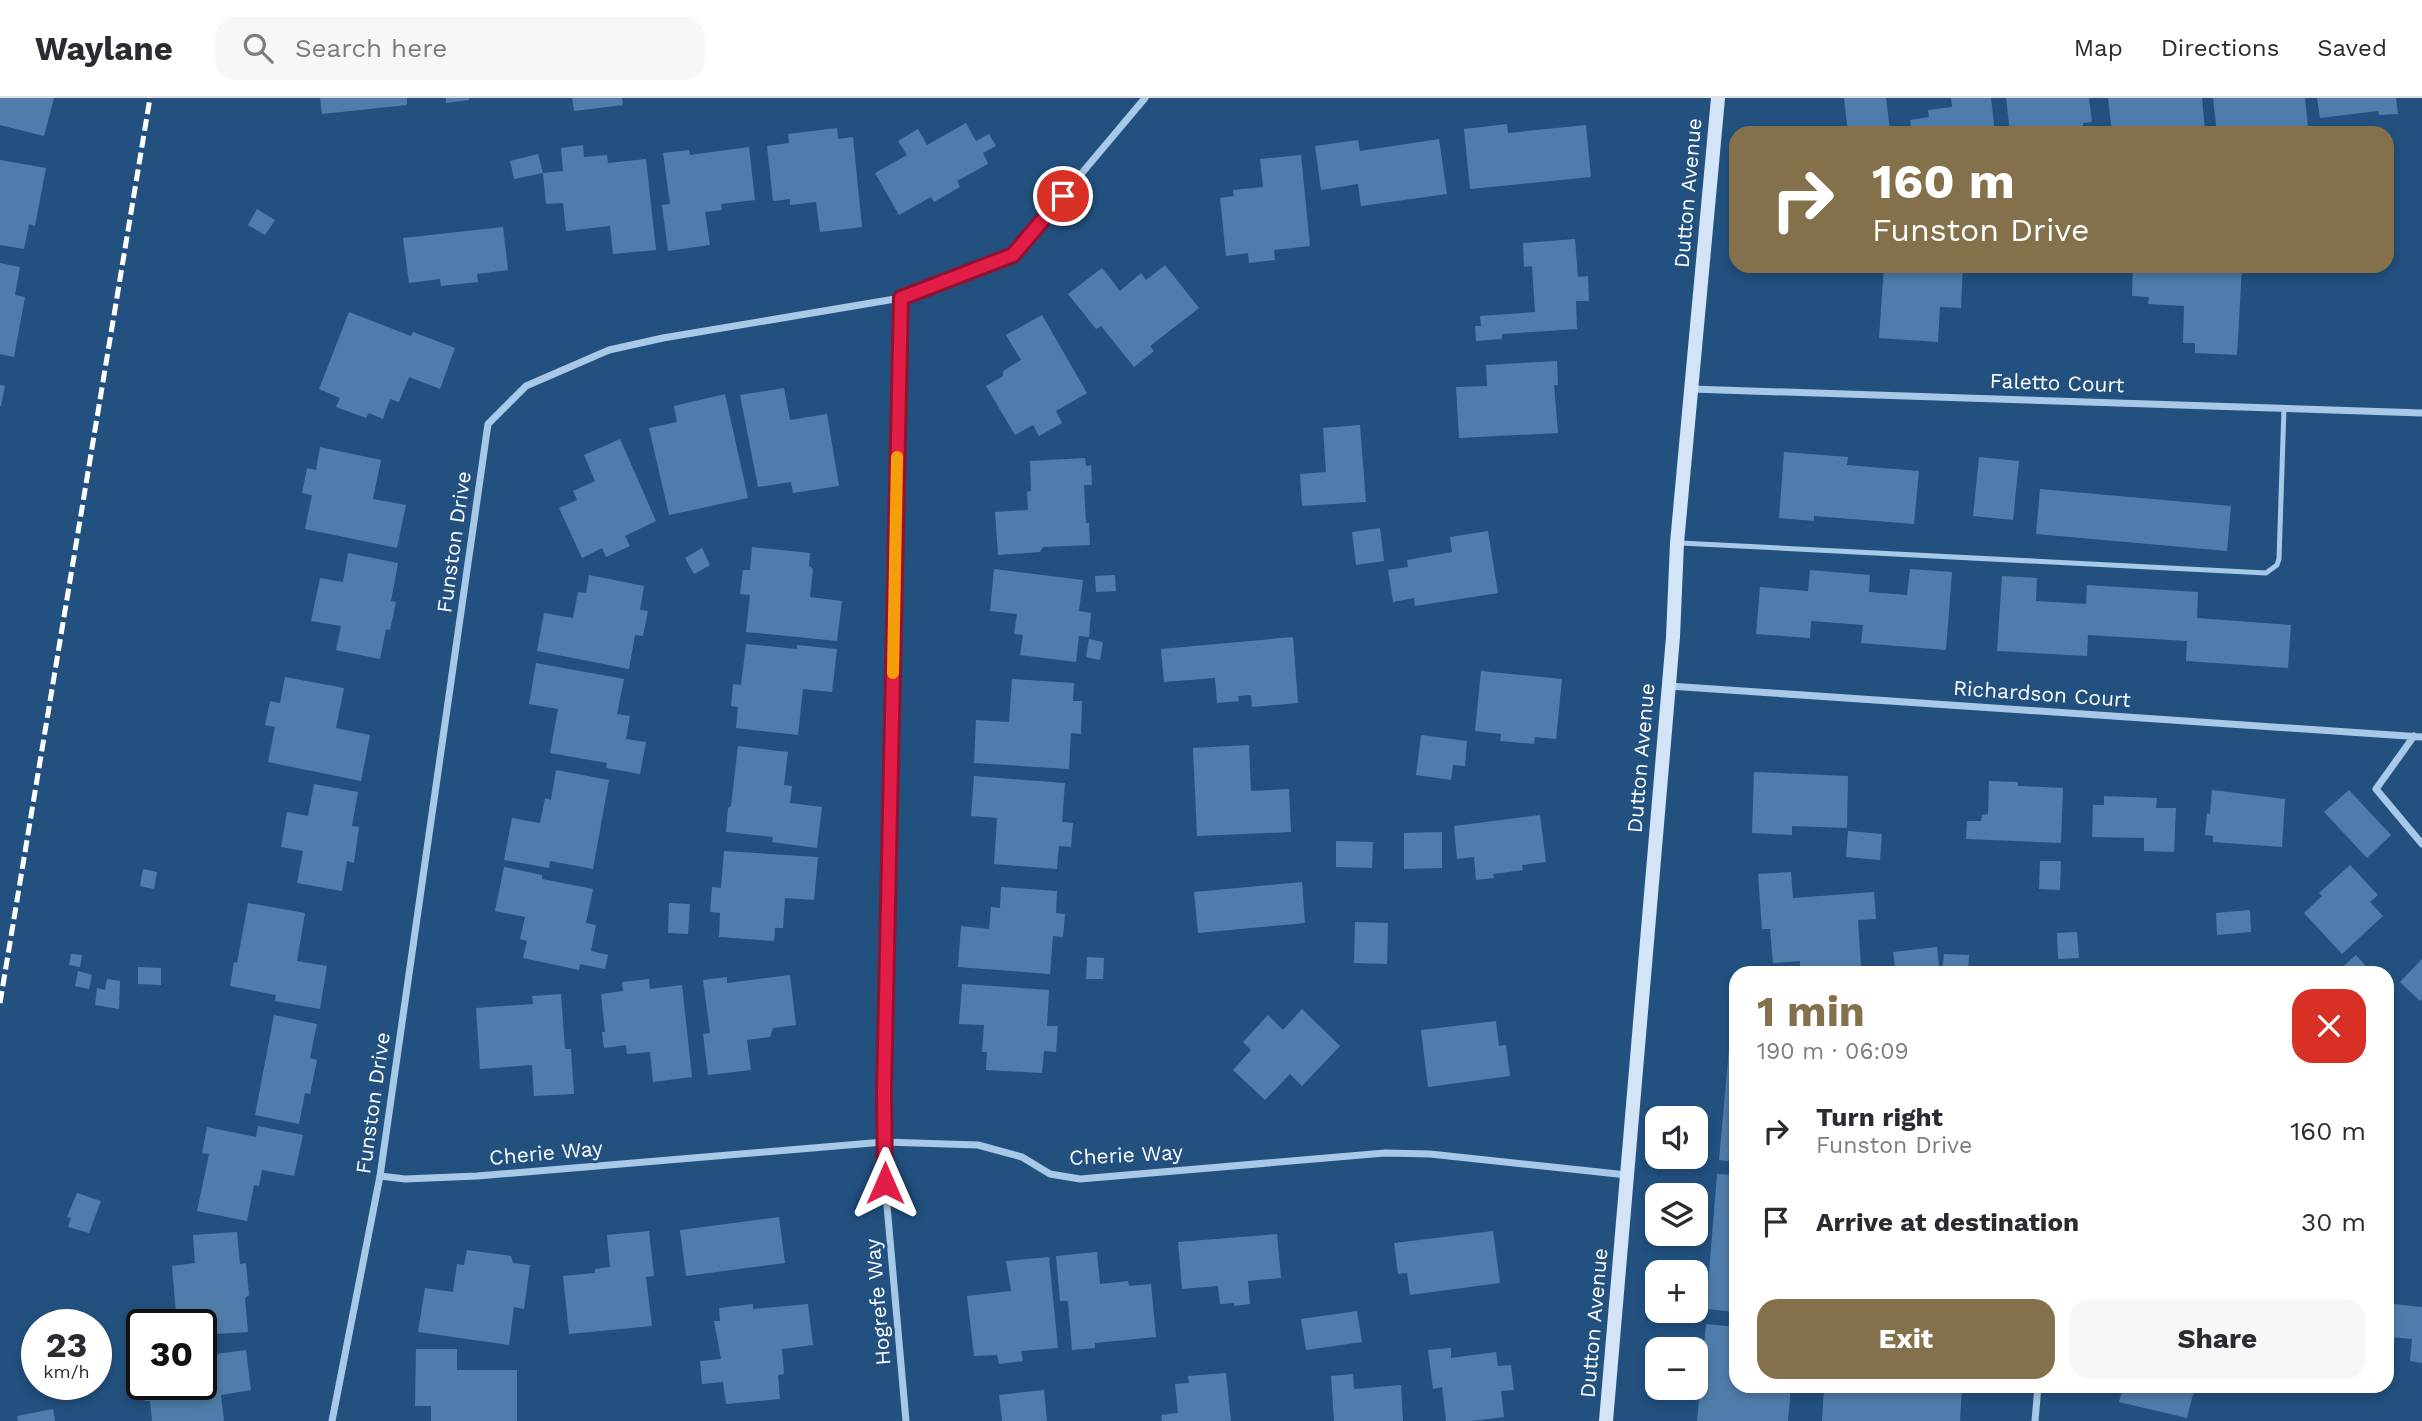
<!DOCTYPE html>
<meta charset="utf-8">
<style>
:root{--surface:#fff;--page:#f7f7f7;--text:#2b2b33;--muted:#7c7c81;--line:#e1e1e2;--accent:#85704c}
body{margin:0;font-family:"Work Sans",sans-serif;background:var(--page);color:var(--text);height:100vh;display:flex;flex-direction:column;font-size:26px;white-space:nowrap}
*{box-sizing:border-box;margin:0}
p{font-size:23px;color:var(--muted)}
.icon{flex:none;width:38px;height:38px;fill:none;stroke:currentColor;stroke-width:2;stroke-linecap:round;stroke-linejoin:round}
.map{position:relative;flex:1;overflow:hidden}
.panel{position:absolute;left:1729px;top:868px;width:665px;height:427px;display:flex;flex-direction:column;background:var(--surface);border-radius:21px;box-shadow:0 4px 10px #0003}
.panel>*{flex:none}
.top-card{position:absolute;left:1729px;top:28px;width:665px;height:147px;border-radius:21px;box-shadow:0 4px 10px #0003;background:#85704c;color:#fff;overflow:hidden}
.tools{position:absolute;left:1645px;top:1008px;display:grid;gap:14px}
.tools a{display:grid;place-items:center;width:63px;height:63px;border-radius:14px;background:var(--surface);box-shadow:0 4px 10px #0003;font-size:35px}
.speed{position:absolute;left:21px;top:1211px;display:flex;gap:14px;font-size:35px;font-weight:700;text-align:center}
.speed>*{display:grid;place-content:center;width:91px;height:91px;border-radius:50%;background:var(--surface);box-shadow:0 4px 10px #0003;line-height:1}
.speed small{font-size:18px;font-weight:400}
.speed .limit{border:4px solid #111;border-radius:10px;background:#fff;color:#111}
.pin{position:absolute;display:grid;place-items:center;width:60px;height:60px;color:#fff;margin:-30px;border:4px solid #fff;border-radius:50%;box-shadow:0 2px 7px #0007}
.me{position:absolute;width:77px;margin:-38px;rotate:0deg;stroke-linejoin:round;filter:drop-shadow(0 0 5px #0008)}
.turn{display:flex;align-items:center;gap:24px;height:147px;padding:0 28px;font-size:32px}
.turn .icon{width:91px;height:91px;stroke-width:2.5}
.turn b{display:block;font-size:49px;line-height:60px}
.round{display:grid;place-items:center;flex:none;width:74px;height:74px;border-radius:21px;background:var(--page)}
.head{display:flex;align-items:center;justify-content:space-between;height:119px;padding:0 28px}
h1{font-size:42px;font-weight:700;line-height:52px;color:var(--accent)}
.button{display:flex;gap:14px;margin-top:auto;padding:14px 28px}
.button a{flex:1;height:80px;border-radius:21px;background:var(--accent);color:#fff;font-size:28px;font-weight:700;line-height:80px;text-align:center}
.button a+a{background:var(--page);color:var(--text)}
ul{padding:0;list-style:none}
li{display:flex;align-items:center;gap:21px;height:91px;padding:0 28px}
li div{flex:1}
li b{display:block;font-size:26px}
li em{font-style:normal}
header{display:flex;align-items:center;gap:42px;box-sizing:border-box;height:98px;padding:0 35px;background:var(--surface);border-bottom:2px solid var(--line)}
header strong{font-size:33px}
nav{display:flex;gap:38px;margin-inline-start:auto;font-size:24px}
.search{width:490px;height:63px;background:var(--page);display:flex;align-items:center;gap:18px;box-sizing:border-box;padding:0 24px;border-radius:21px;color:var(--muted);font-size:26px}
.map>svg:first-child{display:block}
.building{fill:#4f7dab}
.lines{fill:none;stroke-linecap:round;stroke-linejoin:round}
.lane{stroke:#a8c8e7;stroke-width:5}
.street{stroke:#a8c8e7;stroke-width:7}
.secondary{stroke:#d3e4f6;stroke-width:14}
.rail{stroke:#fff;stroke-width:5;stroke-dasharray:12 5;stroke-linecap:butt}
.route-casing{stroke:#92132f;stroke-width:18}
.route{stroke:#e11d48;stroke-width:12}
.slow{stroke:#f59e0b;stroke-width:12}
.labels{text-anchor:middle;stroke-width:6;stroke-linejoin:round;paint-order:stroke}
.street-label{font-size:21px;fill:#fff;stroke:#225180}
</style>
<header>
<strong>Waylane</strong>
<div class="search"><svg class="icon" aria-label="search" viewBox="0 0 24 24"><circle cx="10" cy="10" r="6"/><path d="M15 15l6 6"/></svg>Search here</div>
<nav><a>Map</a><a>Directions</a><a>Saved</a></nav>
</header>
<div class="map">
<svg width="2422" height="1323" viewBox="0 0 2422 1323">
<rect width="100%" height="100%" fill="#225180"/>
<path class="building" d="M0,0H54L44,38L0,27Z
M320,0H407V7L322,16Z
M446,0H469V2L446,5Z
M572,0H622L623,7L574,13Z
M1844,0H1886L1890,33L1848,35Z
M1951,0H1991L1995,35H1912L1910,22L1929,19L1928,12L1952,9Z
M2006,0H2089L2092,24L2083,25L2084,35H2010Z
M2108,0H2202L2205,32L2195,35H2112Z
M2213,0H2305L2308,29L2280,32L2281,35H2217Z
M2317,0H2396L2398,16L2379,17L2378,13L2320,20Z
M966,25L976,43L989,36L996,48L983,55L988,66L957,83L960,89L934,104L931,99L899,117L875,75L907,57L898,43L918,31L927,47Z
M1507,26L1508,35L1586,27L1591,79L1470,91L1464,31Z
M837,30L838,41L853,39L862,129L820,134L816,104L790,107V101L773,103L767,48L789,45L788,36Z
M1439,41L1447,96L1361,108L1358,86L1321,92L1315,48L1358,42L1360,53Z
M583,47L584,59L607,57L608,65L646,61L656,152L613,156L610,128L566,133L563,105L546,106L543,75L563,73L561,50Z
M749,49L755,102L721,106L722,112L705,114L710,147L668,153L662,107L670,106L663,55L689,52L690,57Z
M538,56L543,75L514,81L510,63Z
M1301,57L1310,148L1274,152L1275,162L1249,165L1248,155L1226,158L1220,100L1234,98L1233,92L1263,89L1260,61Z
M0,62L46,70L35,128L29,126L24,151L0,147Z
M257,111L275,122L265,137L248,127Z
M503,129L508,172L477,176L478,184L441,188L440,181L409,185L403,140Z
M1575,141L1578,179L1588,178L1589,203H1576L1577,231L1502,236V241L1476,243L1475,228H1481L1480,218L1535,214L1532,168L1524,169L1523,145Z
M0,165L20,169L15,197L25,199L14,259L0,256Z
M1165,167L1199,210L1150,248L1154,253L1134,269L1101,228L1096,231L1068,196L1102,170L1120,193L1141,175L1146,182Z
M1884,168H1963L1961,210L1940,209L1938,244L1879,240Z
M2133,168H2242L2237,257L2195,255V245H2183L2184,208L2148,206L2149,199L2132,198Z
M349,214L411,238L413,234L455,250L440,291L409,279L399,304L390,301L383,321L369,315L366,320L336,309L340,300L319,291Z
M1042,217L1087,295L1056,313L1062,325L1039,338L1033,327L1015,337L986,288L1003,278V273L1021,262L1006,237Z
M1557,263L1558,287H1554L1558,335L1459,340L1456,289L1487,288L1486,267Z
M0,287L5,288L1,308H0Z
M784,290L790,322L827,316L839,388L793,395L791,384L758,389L740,297Z
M725,296L748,400L669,417L649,330L677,324L674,308Z
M1360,327L1366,404L1302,408L1300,376L1326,374L1323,330Z
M620,341L656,423L625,438L630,448L606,459L602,450L582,460L559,410L577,402L573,393L595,383L584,357Z
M320,349L381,362L373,401L406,407L397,450L305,431L312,397L302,395L307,370L316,372Z
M1784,354L1848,359L1847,367L1919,373L1914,426L1814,418V423L1779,420Z
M1979,359L2019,363L2013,422L1973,418Z
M1085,360L1086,368L1091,367L1092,387H1084L1086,425H1089L1090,447L1043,449L1040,454L998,457L995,414L1028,412L1027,394L1031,393L1030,363Z
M2040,391L2231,408L2227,453L2036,436Z
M1380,430L1384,463L1356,467L1352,434Z
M1488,433L1498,495L1415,508L1414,500L1393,504L1388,472L1408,469L1407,462L1452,454L1450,439Z
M752,449L810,455L809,468L813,471L810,499L842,503L837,543L746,534L750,497L740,496L743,472H750Z
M702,450L710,467L694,476L685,460Z
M348,455L398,465L391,503L396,504L390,532L386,531L380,561L336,552L341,528L311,523L320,480L343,484Z
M994,471L1083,482L1079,513L1091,515L1089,539L1079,538L1076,564L1020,557L1023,537L1014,536L1017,516L990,513Z
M1910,471L1952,474L1946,552L1861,545L1863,527L1811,523L1810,540L1756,536L1760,489L1808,493L1810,472L1870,477L1869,494L1907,497Z
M589,477L644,488L640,512L648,513L643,538L635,537L629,571L537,553L544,515L573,520L578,494L586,495Z
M1115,477L1116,493L1096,494L1095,478Z
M2002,478L2037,480L2036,503L2086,506L2087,487L2198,494L2197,520L2291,527L2288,570L2186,563L2187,543L2088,537L2087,558L1997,553Z
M1293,539L1298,605L1252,609L1251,597L1238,598L1239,603L1217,605L1215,580L1164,584L1161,551Z
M1089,541L1103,544L1100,562L1086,559Z
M746,546L797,551V547L837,551L832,594L803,591L798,637L736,630L738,609L731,608L733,586L741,587Z
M536,565L624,581L617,616L630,618L626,641L646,644L640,676L606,670L607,665L550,655L558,611L529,606Z
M1481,573L1562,581L1556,641L1535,639L1534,646L1500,643L1501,636L1475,633Z
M285,579L344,590L336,630L370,637L361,683L268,664L275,629L265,627L270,603L280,605Z
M1012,581L1074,585L1073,603H1082L1081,636L1071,635L1069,671L974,665L976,622L1009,624Z
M1421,637L1467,643L1465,668L1453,667L1451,682L1416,677Z
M1249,647L1251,693L1289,691L1291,734L1197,738L1193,650Z
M738,648L788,654L784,687L792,688L790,705L822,709L817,750L772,744L773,739L726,734L728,710L731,708Z
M556,672L609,682L593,771L550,763L549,770L504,762L512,720L540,725L545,700L551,702Z
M1754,674L1848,678L1847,730L1792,728V737L1752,735Z
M974,678L1065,685L1062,724L1073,725L1071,749L1059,748L1057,771L994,766L997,720L971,718Z
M1989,683L2018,684V688L2063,690L2061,745L1966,741L1967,723H1981L1982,717L1988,716Z
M314,686L358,694L352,728L359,729L354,765L347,763L342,793L297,785L303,753L281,749L287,714L308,718Z
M2212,692L2285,701L2282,749L2213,744V738L2205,737L2207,715L2210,716Z
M2349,692L2391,737L2367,760L2324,714Z
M2104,698L2157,700L2156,710H2176L2174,754L2144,753V740L2092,739L2093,707H2104Z
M1540,717L1546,764L1522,767L1523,772L1493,776L1494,780L1476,782L1474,759L1457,761L1454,728Z
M1848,733L1882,736L1880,762L1846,759Z
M1442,734V770L1404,771V735Z
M1336,743L1373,744L1372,770L1336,769Z
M724,753L818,759L814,802L785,800L783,830H775L774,843L719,839L720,815L710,814L712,789L721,790Z
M2040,763H2061L2060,792L2039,791Z
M2350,767L2378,797L2370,804L2383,818L2342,856L2304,815L2322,798L2319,795Z
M504,769L542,777V781L593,791L586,825L596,827L591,853L608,857L605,871L580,866L579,872L523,860L527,843L520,841L525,819L495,813Z
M143,771L157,774L154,791L140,788Z
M1791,774L1793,800L1874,794L1876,821L1858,822L1861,869L1800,873V863L1773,865L1770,831H1762L1758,776Z
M1302,784L1305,825L1198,835L1194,794Z
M1001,789L1057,793L1056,815L1065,816L1063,839L1053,838L1050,876L958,869L961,828L989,831L991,809L1000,810Z
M248,805L305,815L297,863L327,868L320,911L275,903L276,897L230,888L234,864L237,865Z
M669,805L690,806L688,836L668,835Z
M2250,812L2251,834L2217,837L2216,815Z
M1355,824L1388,825L1387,866L1354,865Z
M2077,834L2079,860L2058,861L2057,835Z
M1937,849L1940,875H1896L1893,854Z
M71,856L82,857L80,869L69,867Z
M1944,856L1969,857L1968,875H1942Z
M2356,857L2372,875H2336Z
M1087,859L1104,860L1103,881H1086Z
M2422,861V901L2420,903L2400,884Z
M138,869L161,870V887L138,886Z
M78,873L92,877L89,891L75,888Z
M790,877L796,927L773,930L770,939L747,942L751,972L708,977L703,936L710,935L703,882L727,879V885Z
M107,881L120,883L119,911L95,907L97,890L105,892Z
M649,881L650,891L682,887L692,979L653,984L650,954L627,956L626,947L604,950L602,934H605L601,896L623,893L622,884Z
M962,886L1049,892L1047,928H1058L1056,954L1044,953L1042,975L986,972L987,954H982L984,927L959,926Z
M561,896L565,951H571L574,996L534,998L532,967L480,971L476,910L533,906L532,898Z
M1302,911L1340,948L1302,988L1290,976L1265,1002L1233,972L1251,952L1243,944L1268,917L1283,932Z
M274,917L317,926L310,960L317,962L310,996L305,995L299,1026L255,1017Z
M1496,923L1499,948L1506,947L1510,978L1428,989L1421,932Z
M1731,928L1736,929V1064L1719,1062Z
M258,1028L303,1037L294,1078L262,1072L259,1088L254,1087L247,1123L197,1113L209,1056L202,1055L207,1029L256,1039Z
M1717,1076L1736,1077V1214L1706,1211Z
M77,1095L101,1103L89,1135L68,1129L71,1120L67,1119Z
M779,1119L785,1165L686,1178L680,1132Z
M649,1133L654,1178L646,1179L652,1228L569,1236L563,1178L595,1175V1171L610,1169L607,1137Z
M1493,1133L1500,1185L1410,1197L1407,1175L1398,1176L1394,1145Z
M237,1134L240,1166L246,1165L249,1197L245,1200L248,1234L201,1237V1227H177L172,1168L195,1165L193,1137Z
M1277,1136L1281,1180L1248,1183L1250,1206L1234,1208V1205L1220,1206L1218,1188L1182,1191L1178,1144Z
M467,1152L511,1158L513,1165L530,1167L524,1211L514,1209L509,1247L418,1234L425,1190L453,1194L457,1166L464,1167Z
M1097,1154L1100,1186L1128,1183L1129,1188L1151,1186L1156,1239L1095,1245V1250L1072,1252L1068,1203H1060L1056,1158Z
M1049,1159L1058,1250L1021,1253L1023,1263L999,1266L997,1257L974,1258L967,1198L1011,1193L1006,1163Z
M753,1206V1211L808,1206L813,1247L782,1251L784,1276L778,1277L780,1301L726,1306L723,1284L702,1286L700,1263L721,1261L714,1223H720L719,1210Z
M2393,1206L2422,1209V1265L2410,1263L2412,1241L2390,1239Z
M1357,1213L1362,1244L1306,1252L1301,1221Z
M1706,1226L1736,1229V1288H1791L1788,1323H1697Z
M1451,1250V1260L1496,1254L1498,1268L1511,1267L1514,1292L1501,1293L1504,1319L1471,1323H1446L1442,1289L1433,1291L1428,1252Z
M416,1251H457V1272H517V1323H431V1308H415Z
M246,1252L251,1292L221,1297L224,1323H152L150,1303H145L143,1286H201V1258Z
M1226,1275L1231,1323H1162L1161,1317L1178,1315L1175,1286L1189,1285L1188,1278Z
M1353,1276L1354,1291L1401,1287L1403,1323H1334L1331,1278Z
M1824,1288H1962L1960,1323H1822Z
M2123,1288H2195L2187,1320L2119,1304Z
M1044,1292L1047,1323H1002L999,1297Z
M53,1311L55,1323H18L17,1318Z"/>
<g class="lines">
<path class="lane" d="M1680,445L2266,475L2277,467L2279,461L2284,310"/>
<path class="street" d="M901,200L884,993L885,1085L906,1323
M1691,291L2422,315
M1669,588L2422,639
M2414,638L2376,691L2422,746
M380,1078L405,1081L477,1078L884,1044L978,1047L1022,1059L1050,1076L1080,1081L1385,1055L1430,1056L1627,1077
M332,1323L380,1078L488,326L526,288L609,252L663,240L901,200L1013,157L1145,0
M2035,1323L2038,1288"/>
<path class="secondary" d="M1606,1323L1673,539L1677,445L1718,0"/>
<path class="rail" d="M0,905L150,0"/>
</g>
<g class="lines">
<defs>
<path id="route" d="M885,1085L884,993L901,200L1013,157L1063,98"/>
</defs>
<use href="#route" class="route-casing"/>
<use href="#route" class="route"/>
<path class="slow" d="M893,575L897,359"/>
</g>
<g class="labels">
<g class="street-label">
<text transform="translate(1688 95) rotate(-85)" y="7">Dutton Avenue</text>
<text transform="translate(2057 285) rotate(2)" y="7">Faletto Court</text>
<text transform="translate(454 444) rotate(-82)" y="7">Funston Drive</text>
<text transform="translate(2042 596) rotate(4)" y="7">Richardson Court</text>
<text transform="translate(1641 660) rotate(-85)" y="7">Dutton Avenue</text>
<text transform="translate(373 1005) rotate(-82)" y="7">Funston Drive</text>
<text transform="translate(546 1055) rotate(-5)" y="7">Cherie Way</text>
<text transform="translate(1126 1057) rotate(-3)" y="7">Cherie Way</text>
<text transform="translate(878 1204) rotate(-95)" y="7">Hogrefe Way</text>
<text transform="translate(1594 1225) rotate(-85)" y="7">Dutton Avenue</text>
</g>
</g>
</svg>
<div class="tools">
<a><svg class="icon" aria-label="sound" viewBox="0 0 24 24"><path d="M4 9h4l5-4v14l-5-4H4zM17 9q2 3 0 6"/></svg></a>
<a><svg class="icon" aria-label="layers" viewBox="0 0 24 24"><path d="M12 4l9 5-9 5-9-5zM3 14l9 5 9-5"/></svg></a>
<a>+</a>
<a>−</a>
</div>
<div class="speed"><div>23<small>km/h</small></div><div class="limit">30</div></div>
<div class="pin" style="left:1063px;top:98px;background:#d93025"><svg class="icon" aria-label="arrive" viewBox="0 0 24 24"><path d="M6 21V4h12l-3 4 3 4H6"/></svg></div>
<svg class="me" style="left:885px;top:1085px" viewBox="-20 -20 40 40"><path d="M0-17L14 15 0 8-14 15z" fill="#e11d48" stroke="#fff" stroke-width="4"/></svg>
<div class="top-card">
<div class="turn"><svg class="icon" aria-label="right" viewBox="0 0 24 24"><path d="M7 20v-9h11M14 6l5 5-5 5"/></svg><div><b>160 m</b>Funston Drive</div></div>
</div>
<section class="panel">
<div class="head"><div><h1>1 min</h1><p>190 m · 06:09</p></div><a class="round" style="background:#d93025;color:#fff"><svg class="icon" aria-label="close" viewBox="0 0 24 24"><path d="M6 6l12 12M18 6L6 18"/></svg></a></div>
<ul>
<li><svg class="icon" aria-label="right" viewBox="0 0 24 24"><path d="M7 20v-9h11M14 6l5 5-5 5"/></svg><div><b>Turn right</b><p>Funston Drive</p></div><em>160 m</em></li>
<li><svg class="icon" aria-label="arrive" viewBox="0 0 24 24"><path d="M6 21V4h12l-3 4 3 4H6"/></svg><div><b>Arrive at destination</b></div><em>30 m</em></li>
</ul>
<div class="button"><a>Exit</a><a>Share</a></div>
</section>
</div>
